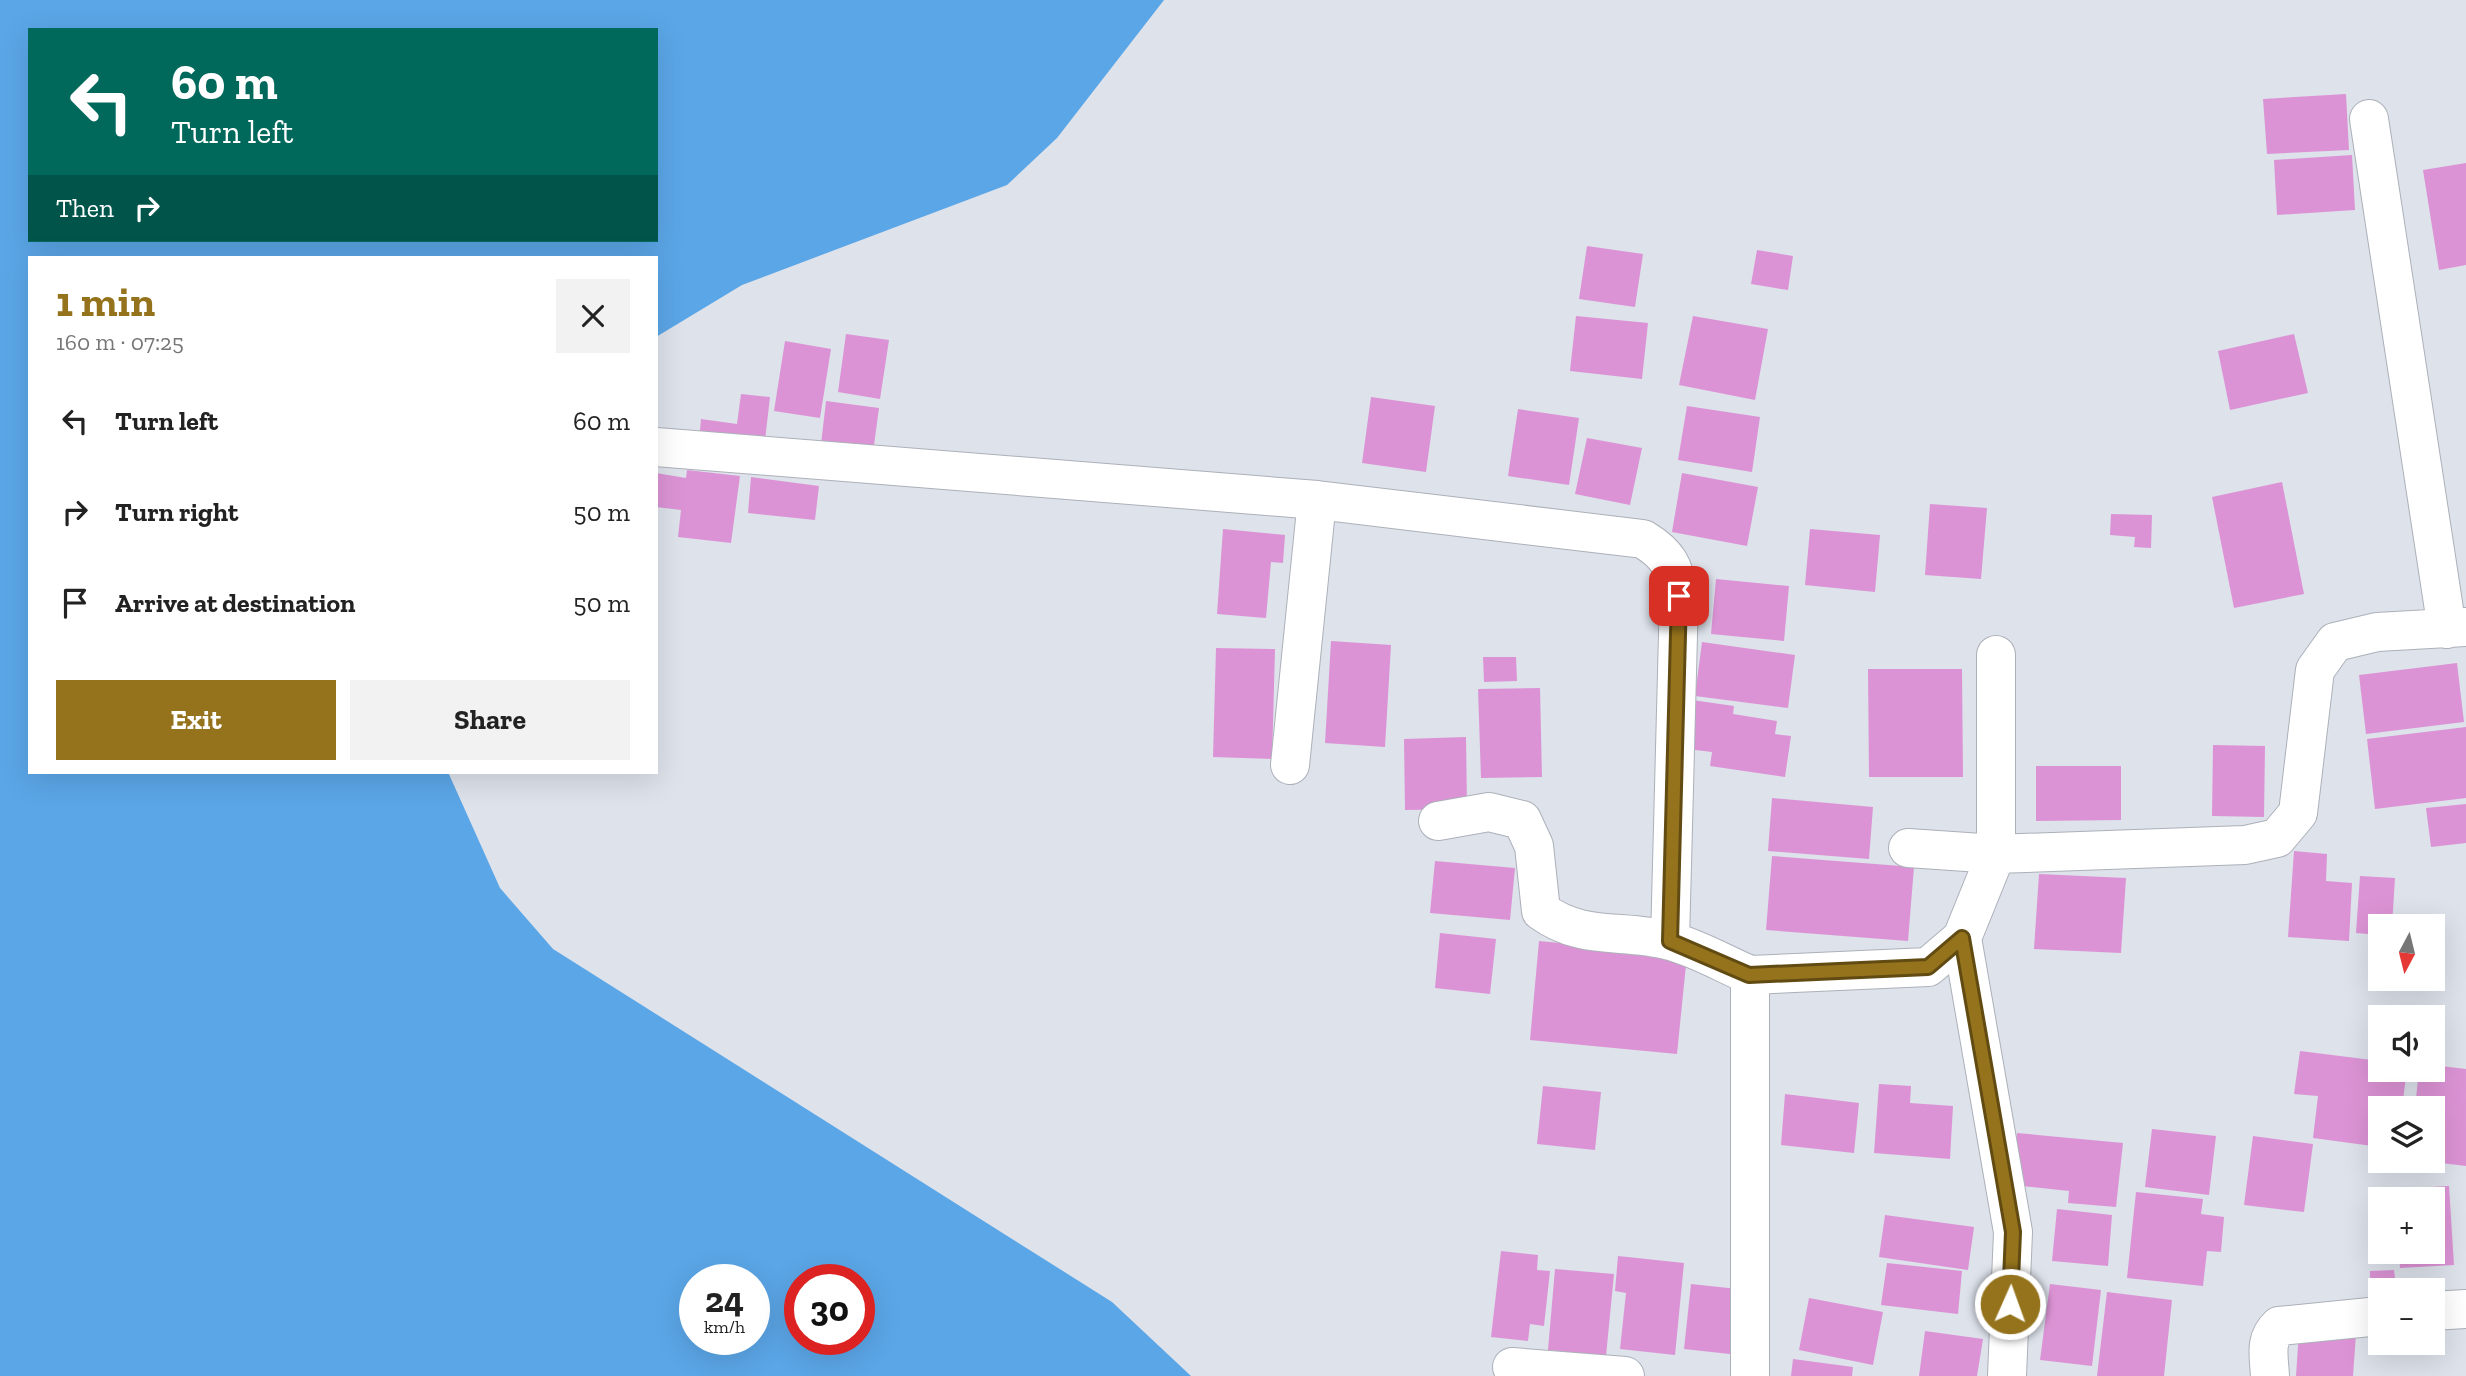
<!DOCTYPE html>
<meta charset="utf-8">
<style>
:root{--surface:#fff;--page:#f2f2f2;--text:#222;--muted:#767676;--accent:#95731c}
body{margin:0;font-family:"Zilla Slab",serif;background:var(--page);color:var(--text);height:100vh;display:flex;flex-direction:column;font-size:26px;white-space:nowrap}
*{box-sizing:border-box;margin:0}
p{font-size:23px;color:var(--muted)}
.icon{flex:none;width:38px;height:38px;fill:none;stroke:currentColor;stroke-width:2;stroke-linecap:round;stroke-linejoin:round}
.map{position:relative;flex:1;overflow:hidden}
.panel{position:absolute;left:28px;top:256px;width:630px;height:518px;display:flex;flex-direction:column;background:var(--surface);border-radius:0px;box-shadow:0 7px 28px #0002}
.panel>*{flex:none}
.top-card{position:absolute;left:28px;top:28px;width:630px;height:214px;border-radius:0px;box-shadow:0 7px 28px #0002;background:#00695c;color:#fff;overflow:hidden}
.needle{width:46px;rotate:187deg}
.controls{position:absolute;left:2368px;top:914px;display:grid;gap:14px}
.controls a{display:grid;place-items:center;width:77px;height:77px;border-radius:0px;background:var(--surface);box-shadow:0 7px 28px #0002;font-size:35px}
.speed{position:absolute;left:679px;top:1264px;display:flex;gap:14px;font-size:35px;font-weight:700;text-align:center}
.speed>*{display:grid;place-content:center;width:91px;height:91px;border-radius:50%;background:var(--surface);box-shadow:0 7px 28px #0002;line-height:1}
.speed small{font-size:18px;font-weight:400}
.speed .limit{border:10px solid #d22;background:#fff;color:#111}
.pin{position:absolute;display:grid;place-items:center;width:60px;height:60px;color:#fff;margin:-30px;border-radius:14px;box-shadow:0 4px 10px #0006}
.me{position:absolute;width:77px;margin:-38px;rotate:2deg;stroke-linejoin:round;filter:drop-shadow(0 0 5px #0008)}
.turn{display:flex;align-items:center;gap:24px;height:147px;padding:0 28px;font-size:32px}
.turn .icon{width:91px;height:91px;stroke-width:2.5}
.turn b{display:block;font-size:49px;line-height:60px}
.then{display:flex;align-items:center;height:66px;padding:0 28px;background:#0003;gap:14px;font-size:26px}
.round{display:grid;place-items:center;flex:none;width:74px;height:74px;border-radius:0px;background:var(--page)}
.head{display:flex;align-items:center;justify-content:space-between;height:119px;padding:0 28px}
h1{font-size:42px;font-weight:700;line-height:52px;color:var(--accent)}
.button{display:flex;gap:14px;margin-top:auto;padding:14px 28px}
.button a{flex:1;height:80px;border-radius:0px;background:var(--accent);color:#fff;font-size:28px;font-weight:700;line-height:80px;text-align:center}
.button a+a{background:var(--page);color:var(--text)}
ul{padding:0;list-style:none}
li{display:flex;align-items:center;gap:21px;height:91px;padding:0 28px}
li div{flex:1}
li b{display:block;font-size:26px}
li em{font-style:normal}
.map>svg:first-child{display:block}
.water{fill:#5ba6e7;fill-rule:evenodd}
.building{fill:#dc93d5}
.lines{fill:none;stroke-linecap:round;stroke-linejoin:round}
.minor-casing{stroke:#acb0b9;stroke-width:40}
.minor{stroke:#fff;stroke-width:38}
.route-casing{stroke:#614b12;stroke-width:18}
.route{stroke:#95731c;stroke-width:12}
</style>
<div class="map">
<svg width="2466" height="1376" viewBox="0 0 2466 1376">
<rect width="100%" height="100%" fill="#dde2eb"/>
<path class="water" d="M0,0H1164L1057,138L1007,185L742,285L656,337V257H30V772H448L500,888L553,949L1112,1302L1191,1376H0ZM30,30H656V240H30ZM695,1279H754V1339H695ZM859,1279V1339H800V1279Z"/>
<path class="building" d="M2346,94L2349,150L2267,154L2263,99Z
M2352,155L2355,210L2277,215L2274,160Z
M2466,163V265L2439,270L2423,170Z
M1587,246L1643,254L1635,307L1579,299Z
M1757,250L1793,256L1788,290L1751,284Z
M1576,316L1648,323L1642,379L1570,371Z
M1693,316L1768,329L1755,400L1679,385Z
M846,334L889,340L880,399L838,392Z
M2294,334L2308,393L2230,410L2218,351Z
M785,341L831,349L820,418L774,411Z
M741,394L770,397L764,449L699,441L701,419L737,424Z
M1371,397L1435,406L1426,472L1362,463Z
M826,401L879,408L872,460L820,453Z
M1687,406L1760,417L1752,472L1678,460Z
M1518,409L1579,418L1569,485L1508,476Z
M1587,438L1642,448L1630,505L1575,494Z
M687,470L740,476L731,543L678,537L681,510L656,507V473L686,478Z
M1682,473L1758,487L1747,546L1672,532Z
M751,477L819,486L815,520L748,513Z
M2282,482L2304,594L2234,608L2212,497Z
M1930,504L1987,508L1981,579L1925,575Z
M2111,514L2152,515L2151,548L2134,547L2135,537L2110,535Z
M1223,529L1285,535L1283,563L1271,562L1266,618L1217,614Z
M1810,529L1880,535L1875,592L1805,585Z
M1716,579L1789,586L1784,641L1711,634Z
M1331,641L1391,645L1385,747L1325,743Z
M1702,642L1795,655L1788,708L1695,696Z
M1216,648L1275,649L1272,759L1213,757Z
M1483,657H1516L1517,681L1484,682Z
M2457,663L2464,722L2366,734L2359,675Z
M1868,669H1962L1963,777H1869Z
M1540,688L1542,777L1481,778L1478,689Z
M1685,699L1734,706L1733,714L1777,721L1775,734L1791,736L1785,777L1710,766L1712,752L1679,748Z
M2466,727V798L2375,809L2367,739Z
M1466,737L1467,809L1405,810L1404,739Z
M2213,745L2265,746L2264,817L2212,816Z
M2036,766H2121V820L2036,821Z
M1772,798L1873,807L1869,859L1768,851Z
M2466,804V843L2431,847L2426,808Z
M2294,851L2327,854L2326,881L2352,883L2349,941L2288,937Z
M1772,856L1914,867L1908,941L1766,930Z
M1435,861L1515,868L1510,920L1430,913Z
M2039,874L2126,878L2121,953L2034,949Z
M2360,876L2395,878L2392,926H2380V935L2356,933Z
M1440,933L1496,939L1490,994L1435,988Z
M1539,941L1687,955L1677,1054L1530,1040Z
M2300,1051L2380,1061V1069H2407L2402,1108H2380V1147L2313,1138L2318,1096L2294,1094Z
M2432,1065L2466,1069V1166L2441,1163L2442,1146L2432,1145V1108H2415L2419,1069H2432Z
M1879,1084L1911,1086L1910,1103L1953,1106L1950,1159L1874,1153Z
M1543,1086L1601,1092L1595,1150L1537,1144Z
M1785,1094L1859,1103L1854,1153L1781,1145Z
M2152,1129L2216,1136L2209,1195L2145,1187Z
M2017,1133L2123,1143L2116,1207L2068,1203L2069,1191L2012,1185Z
M2253,1136L2313,1144L2304,1212L2244,1205Z
M2449,1186L2454,1265L2400,1268L2399,1251H2432V1199H2396V1189Z
M2136,1192L2203,1199L2201,1214L2224,1217L2221,1252L2207,1251L2203,1286L2127,1278Z
M2057,1209L2112,1215L2108,1266L2052,1261Z
M1885,1215L1974,1227L1968,1270L1879,1257Z
M1501,1251L1538,1255L1537,1270L1550,1271L1544,1326L1530,1324L1528,1341L1491,1337Z
M1618,1256L1684,1263L1675,1355L1620,1349L1626,1293L1615,1291Z
M1887,1263L1962,1271L1958,1314L1881,1305Z
M1555,1269L1614,1274L1606,1356L1548,1350Z
M2394,1270L2396,1286L2370,1287V1271Z
M1691,1284L1747,1290L1739,1355L1684,1349Z
M2050,1284L2101,1290L2092,1366L2040,1360Z
M2107,1292L2172,1300L2164,1376H2097Z
M1809,1298L1883,1312L1873,1365L1799,1350Z
M1925,1331L1983,1339L1977,1376H1919Z
M2299,1331L2356,1334L2353,1376H2296Z
M1793,1359L1853,1367L1852,1376H1791Z"/>
<g class="lines">
<defs>
<path id="minor" d="M2369,119L2447,629
M656,447L1317,500L1643,539C1668,554 1675,567 1679,596L1670,941
M1290,765L1317,500
M1438,821L1489,812L1522,820L1534,846L1541,911C1584,942 1623,928 1670,941C1697,948 1724,964 1750,975
M1908,848L1996,854L2245,845L2277,838L2298,813L2315,670L2335,642L2377,632L2466,627
M1962,938L2013,1232L2007,1376
M2432,1311L2466,1309
M1512,1367L1625,1376
M1750,1376V975L1928,967L1962,938L1996,854V655
M2270,1376C2269,1356 2264,1340 2279,1326L2380,1316"/>
</defs>
<use href="#minor" class="minor-casing"/>
<use href="#minor" class="minor"/>
</g>
<g class="lines">
<defs>
<path id="route" d="M1679,596L1670,941L1749,975L1928,967L1962,938L2013,1232L2010,1304"/>
</defs>
<use href="#route" class="route-casing"/>
<use href="#route" class="route"/>
</g>
</svg>
<div class="controls">
<a><svg class="needle" viewBox="-14 -14 28 28"><path d="M0-13l5 13h-10z" fill="#e53935"/><path d="M0 13l5-13h-10z" fill="#767676"/></svg></a>
<a><svg class="icon" aria-label="sound" viewBox="0 0 24 24"><path d="M4 9h4l5-4v14l-5-4H4zM17 9q2 3 0 6"/></svg></a>
<a><svg class="icon" aria-label="layers" viewBox="0 0 24 24"><path d="M12 4l9 5-9 5-9-5zM3 14l9 5 9-5"/></svg></a>
<a>+</a>
<a>−</a>
</div>
<div class="speed"><div>24<small>km/h</small></div><div class="limit">30</div></div>
<div class="pin" style="left:1679px;top:596px;background:#d93025"><svg class="icon" aria-label="arrive" viewBox="0 0 24 24"><path d="M6 21V4h12l-3 4 3 4H6"/></svg></div>
<svg class="me" style="left:2010px;top:1304px" viewBox="-20 -20 40 40"><circle r="17" fill="#95731c" stroke="#fff" stroke-width="3"/><path d="M0-11L8 9 0 5-8 9z" fill="#fff"/></svg>
<div class="top-card">
<div class="turn"><svg class="icon" aria-label="left" viewBox="0 0 24 24"><path d="M17 20v-9H6M10 6l-5 5 5 5"/></svg><div><b>60 m</b>Turn left</div></div>
<div class="then">Then<svg class="icon" aria-label="right" viewBox="0 0 24 24"><path d="M7 20v-9h11M14 6l5 5-5 5"/></svg></div>
</div>
<section class="panel">
<div class="head"><div><h1>1 min</h1><p>160 m · 07:25</p></div><a class="round"><svg class="icon" aria-label="close" viewBox="0 0 24 24"><path d="M6 6l12 12M18 6L6 18"/></svg></a></div>
<ul>
<li><svg class="icon" aria-label="left" viewBox="0 0 24 24"><path d="M17 20v-9H6M10 6l-5 5 5 5"/></svg><div><b>Turn left</b></div><em>60 m</em></li>
<li><svg class="icon" aria-label="right" viewBox="0 0 24 24"><path d="M7 20v-9h11M14 6l5 5-5 5"/></svg><div><b>Turn right</b></div><em>50 m</em></li>
<li><svg class="icon" aria-label="arrive" viewBox="0 0 24 24"><path d="M6 21V4h12l-3 4 3 4H6"/></svg><div><b>Arrive at destination</b></div><em>50 m</em></li>
</ul>
<div class="button"><a>Exit</a><a>Share</a></div>
</section>
</div>
